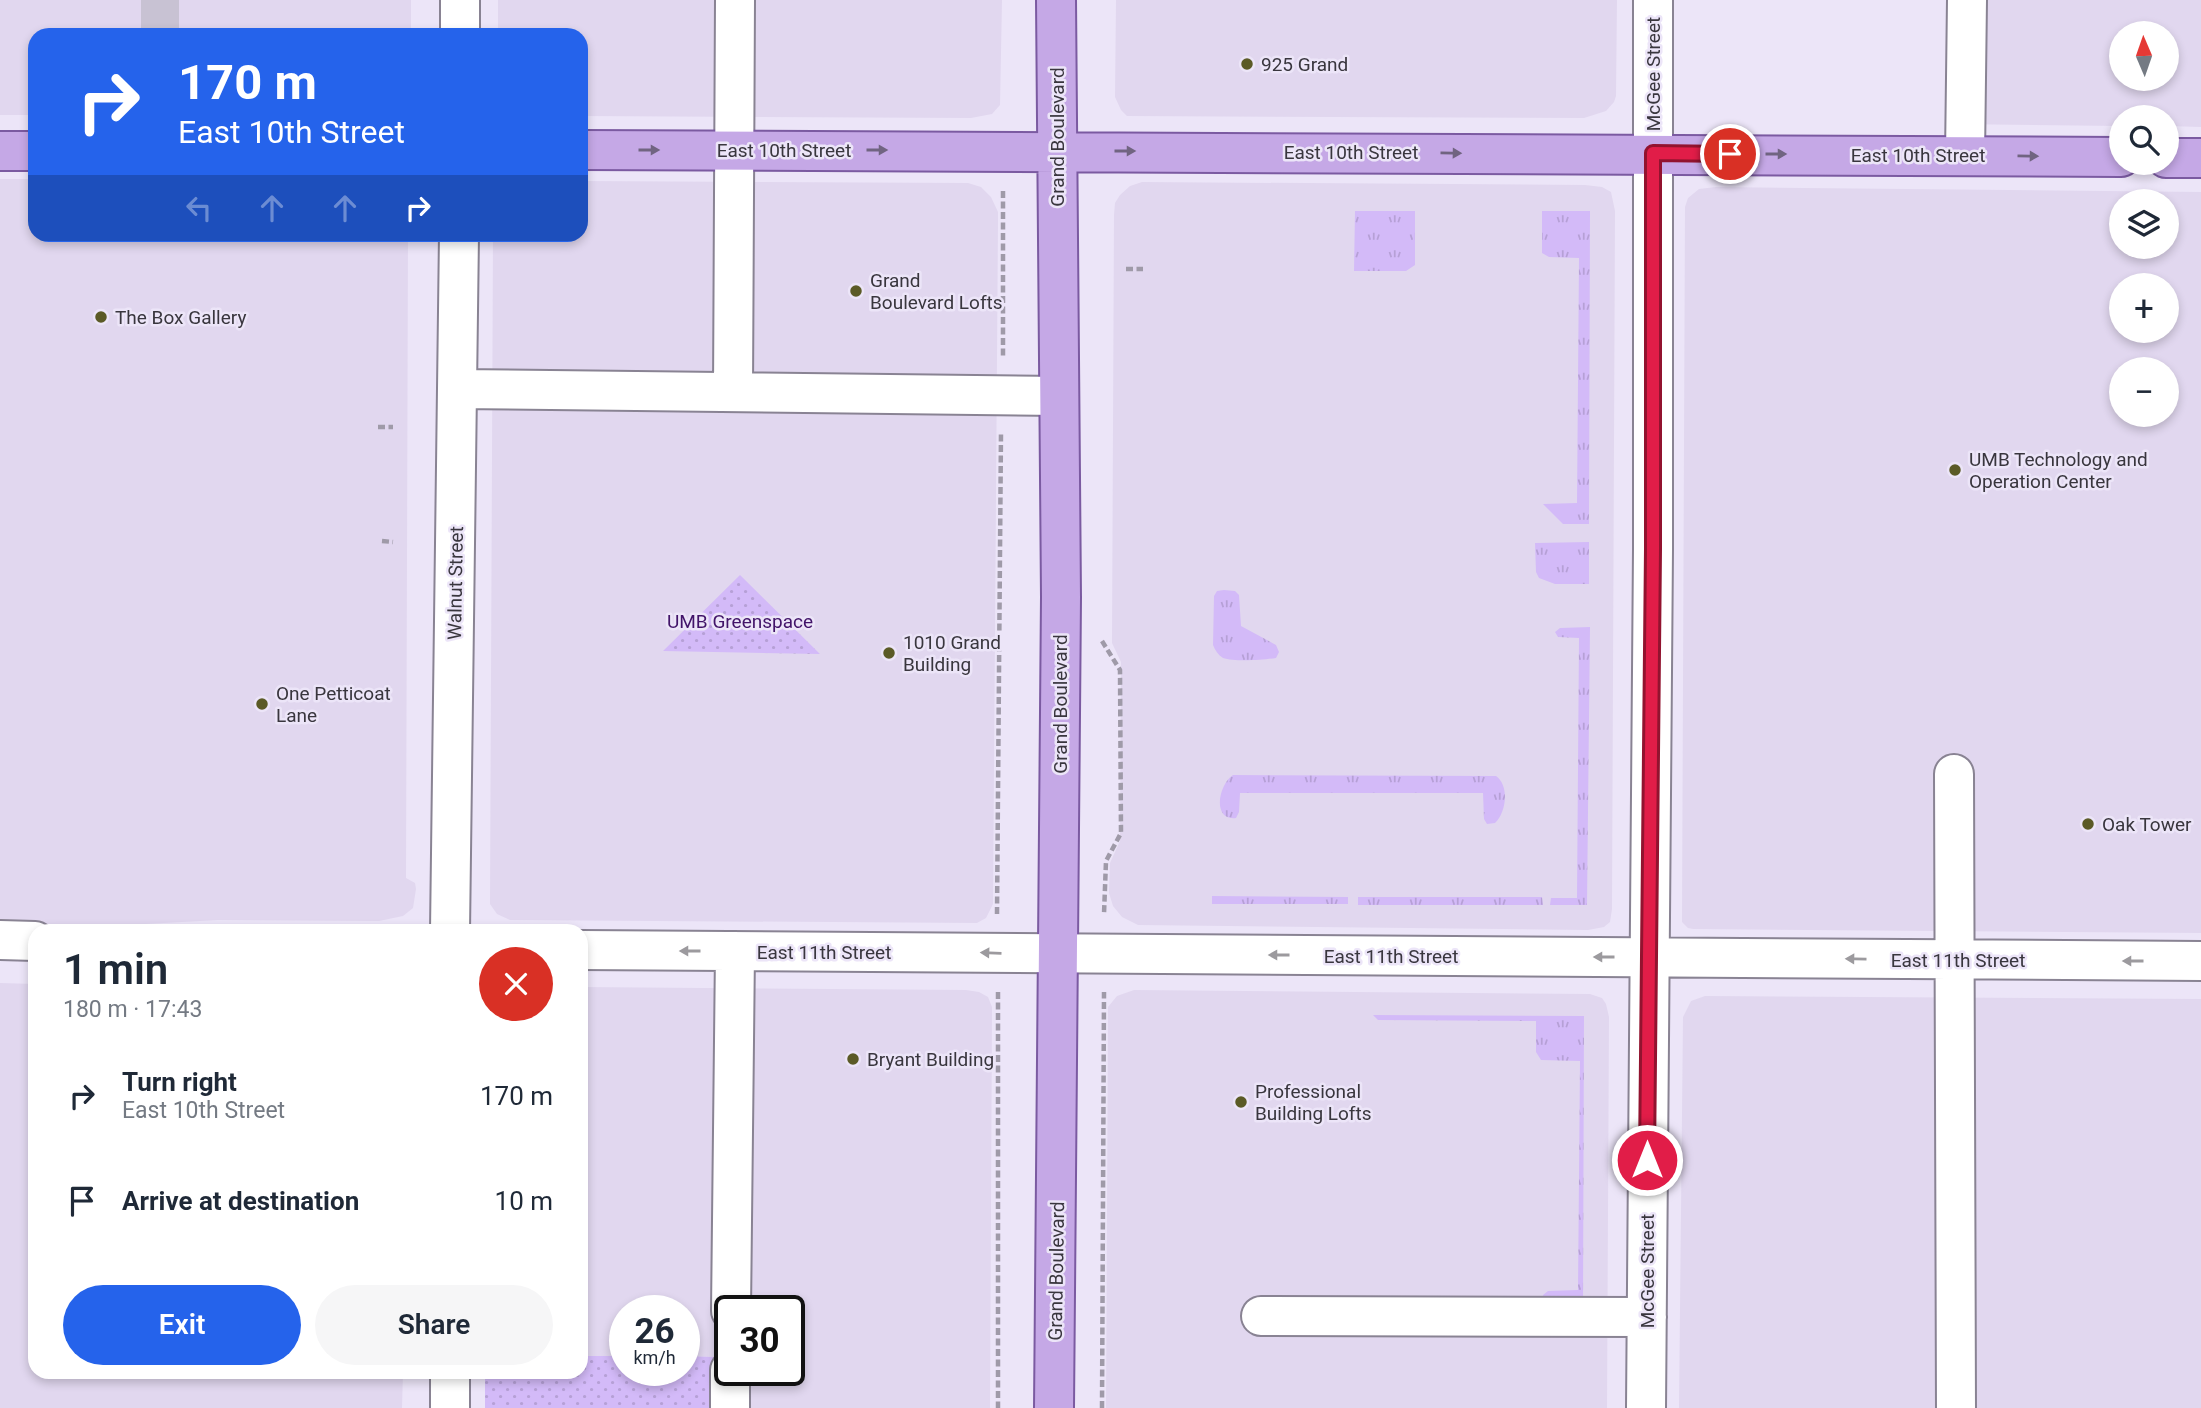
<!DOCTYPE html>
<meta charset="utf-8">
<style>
:root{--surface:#fff;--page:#f6f6f7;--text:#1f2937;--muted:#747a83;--accent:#2563eb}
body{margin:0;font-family:Roboto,sans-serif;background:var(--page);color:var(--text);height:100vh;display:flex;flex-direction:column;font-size:26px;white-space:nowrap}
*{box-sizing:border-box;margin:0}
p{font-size:23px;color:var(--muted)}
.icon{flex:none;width:38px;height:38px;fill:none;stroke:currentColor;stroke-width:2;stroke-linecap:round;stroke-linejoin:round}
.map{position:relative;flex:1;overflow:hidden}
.details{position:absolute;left:28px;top:924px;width:560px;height:455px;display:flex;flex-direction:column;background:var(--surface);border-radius:21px;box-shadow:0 4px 10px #0003}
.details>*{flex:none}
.hud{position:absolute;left:28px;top:28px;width:560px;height:214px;border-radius:21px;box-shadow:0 4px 10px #0003;background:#2563eb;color:#fff;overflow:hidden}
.needle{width:46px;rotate:358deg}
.buttons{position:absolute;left:2109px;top:21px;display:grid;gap:14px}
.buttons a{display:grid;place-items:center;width:70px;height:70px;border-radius:50%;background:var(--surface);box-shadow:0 4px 10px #0003;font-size:35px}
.speed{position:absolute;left:609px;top:1295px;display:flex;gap:14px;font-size:35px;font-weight:700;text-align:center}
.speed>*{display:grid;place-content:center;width:91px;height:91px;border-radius:50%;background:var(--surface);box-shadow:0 4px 10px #0003;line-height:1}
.speed small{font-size:18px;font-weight:400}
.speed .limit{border:4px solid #111;border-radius:10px;background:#fff;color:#111}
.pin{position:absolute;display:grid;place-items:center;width:60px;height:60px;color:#fff;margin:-30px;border:4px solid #fff;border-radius:50%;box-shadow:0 2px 7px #0007}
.me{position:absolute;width:77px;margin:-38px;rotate:0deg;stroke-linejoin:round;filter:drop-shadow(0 0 5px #0008)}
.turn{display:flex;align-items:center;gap:24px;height:147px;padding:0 35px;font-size:32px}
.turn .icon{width:91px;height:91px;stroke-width:2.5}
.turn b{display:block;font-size:49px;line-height:60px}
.lanes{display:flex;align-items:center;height:66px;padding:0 35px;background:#0003;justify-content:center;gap:35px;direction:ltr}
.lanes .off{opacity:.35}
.round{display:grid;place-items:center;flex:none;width:74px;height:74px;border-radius:37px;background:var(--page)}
.summary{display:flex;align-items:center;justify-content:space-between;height:119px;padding:0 35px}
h1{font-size:42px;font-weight:600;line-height:52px}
.button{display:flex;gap:14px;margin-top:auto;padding:14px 35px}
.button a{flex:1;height:80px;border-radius:42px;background:var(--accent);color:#fff;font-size:28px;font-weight:600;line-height:80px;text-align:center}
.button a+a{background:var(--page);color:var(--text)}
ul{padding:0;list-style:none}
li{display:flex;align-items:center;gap:21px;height:105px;padding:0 35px}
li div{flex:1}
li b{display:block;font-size:26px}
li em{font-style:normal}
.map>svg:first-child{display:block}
.built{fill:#e1d7ef;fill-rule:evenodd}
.grass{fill:url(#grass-tufts)}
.park{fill:url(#park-dots)}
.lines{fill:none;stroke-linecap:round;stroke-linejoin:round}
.minor-tunnel{stroke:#c8c2d3;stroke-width:38;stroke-dasharray:38 19;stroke-linecap:butt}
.minor-casing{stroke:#898393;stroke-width:42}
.major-casing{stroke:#7b5aa1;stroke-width:42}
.path{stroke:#9f9aa8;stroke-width:4.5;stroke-dasharray:7 3.5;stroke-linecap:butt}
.minor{stroke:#fff;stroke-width:38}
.major{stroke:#c5a8e6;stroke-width:38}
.oneway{fill:#716481}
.oneway2{fill:#9c9a9e}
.route-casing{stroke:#92132f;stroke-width:18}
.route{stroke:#e11d48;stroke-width:12}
.poi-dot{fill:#5b5a26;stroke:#ece5f8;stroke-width:2.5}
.labels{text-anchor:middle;stroke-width:5;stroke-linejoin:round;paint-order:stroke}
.poi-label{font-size:19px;fill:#39363e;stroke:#ece5f8;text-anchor:start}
.street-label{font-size:19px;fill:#39363e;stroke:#ece5f8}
.park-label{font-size:19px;fill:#421469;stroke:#ece5f8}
</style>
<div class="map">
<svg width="2201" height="1408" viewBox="0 0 2201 1408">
<defs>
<pattern id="grass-tufts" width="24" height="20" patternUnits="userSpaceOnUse" patternTransform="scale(1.75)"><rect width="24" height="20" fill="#d3baf8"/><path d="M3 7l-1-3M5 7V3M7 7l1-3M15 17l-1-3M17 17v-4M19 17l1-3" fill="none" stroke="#b6a0d6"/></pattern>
<pattern id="park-dots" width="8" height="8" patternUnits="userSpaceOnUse" patternTransform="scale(1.75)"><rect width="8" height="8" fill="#d3baf8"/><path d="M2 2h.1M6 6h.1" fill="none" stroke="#b6a0d6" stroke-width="1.8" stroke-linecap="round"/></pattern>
</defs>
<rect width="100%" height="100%" fill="#ece5f8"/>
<path class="built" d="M0,0H411V35H35V115H0Z
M498,0H1002L1000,105L992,114L971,118L581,116V35H498Z
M1116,0H1617L1616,96L1614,102L1606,111L1584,118L1127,116L1121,110L1115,97Z
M1953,0H2201V127L2167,126L2166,117H2121V126L1953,124ZM2121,33H2166V79H2121Z
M0,179H35V234L408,235L406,878L415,883L416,889L413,908L403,916L379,921L218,920L128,925H0Z
M581,181L968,183L981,187L991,197L998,212V221L993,904L986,918L977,923L510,920L497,914L490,904L493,235L581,234Z
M1142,182L1585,185L1602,187L1611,192L1615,211L1612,909L1610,922L1604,927L1588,930L1138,925L1122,917L1113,906L1109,893L1110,863L1120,841L1121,662L1112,643L1114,215L1115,203L1120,195L1130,186Z
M1716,187L2201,192V933L1693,929L1688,928L1682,922L1685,207L1688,198L1699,189ZM2121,201H2166V247H2121ZM2121,285H2166V331H2121ZM2121,369H2166V415H2121Z
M0,983L35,984V1372H403L402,1408H0Z
M581,987L966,990L979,992L988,997L992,1007L990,1408H714L715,1357L684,1356V1311H625V1356H581ZM730,1311H789V1370H730Z
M1134,990L1590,994L1602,998L1606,1004L1609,1017L1607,1408H1106L1108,1012V1007L1117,996Z
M1705,996L2201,999V1408H1679L1683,1017L1691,1001Z"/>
<path class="grass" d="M1355,211H1415V265L1406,271H1354Z
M1542,211H1590L1589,524H1563L1543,504L1577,503L1579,258L1549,257L1542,253Z
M1589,542V584H1555L1539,578L1536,572L1535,543Z
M1224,590L1235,591L1239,595L1241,626L1276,645L1279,652L1276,658C1265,660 1234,662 1223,658C1218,655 1215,650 1213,645L1214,596L1217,591Z
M1590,627L1587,905H1550L1551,898H1577L1579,638L1558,637L1555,632L1560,628Z
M1233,775L1496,776C1510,786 1506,813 1495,823L1487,824L1484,819L1483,793H1240L1239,812L1236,818C1212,821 1218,785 1233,775Z
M1212,896L1348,897V904H1212Z
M1358,897H1542L1543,905H1358Z
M1373,1015L1584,1016L1583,1308L1544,1304L1543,1295L1548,1291L1578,1290L1580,1061L1541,1060L1536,1052V1021L1378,1020Z"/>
<path class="park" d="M740,575L820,654L663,651Z
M581,1356H625V1370H684V1356L715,1357L714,1408H485V1372H581Z"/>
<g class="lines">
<path class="minor-tunnel" d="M160,35V0"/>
<defs>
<path id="minor" d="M460,0V35
M1965,156L1967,0
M457,389L1059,396
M733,392L735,0
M1954,774L1956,1408
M450,931L459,234
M0,940L35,941
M581,950L2201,961
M731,1311L735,951
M1261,1316L1647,1317
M450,1372V1408
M730,1408V1370
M1646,1408L1653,549V0"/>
<path id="major" d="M581,150L2121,157
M0,151H35
M2166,158H2201
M1054,1408L1061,597L1056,0"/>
</defs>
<use href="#minor" class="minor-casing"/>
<use href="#major" class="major-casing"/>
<path class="path" d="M1003,191V357
M1126,269H1143
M378,427H393
M382,541L393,542
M1102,641L1120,670L1121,833L1106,861L1104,914
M997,914L1001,432
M998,992V1408
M1102,1408L1104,992"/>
<use href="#minor" class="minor"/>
<use href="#major" class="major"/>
</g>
<defs><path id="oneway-solid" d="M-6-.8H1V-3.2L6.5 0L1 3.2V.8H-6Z" transform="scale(1.75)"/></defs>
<g class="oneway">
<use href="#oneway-solid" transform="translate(649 150)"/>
<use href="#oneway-solid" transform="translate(877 150)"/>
<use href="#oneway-solid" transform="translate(1125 151)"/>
<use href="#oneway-solid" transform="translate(1451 153) rotate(1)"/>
<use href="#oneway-solid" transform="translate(1776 154)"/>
<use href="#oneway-solid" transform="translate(2028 156) rotate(1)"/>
</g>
<g class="oneway2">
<use href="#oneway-solid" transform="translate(690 951) rotate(-180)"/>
<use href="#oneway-solid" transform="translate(991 953) rotate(-178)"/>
<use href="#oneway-solid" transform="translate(1279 955) rotate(-180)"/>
<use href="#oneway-solid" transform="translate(1604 957) rotate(-180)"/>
<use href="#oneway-solid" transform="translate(1856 959) rotate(-179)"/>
<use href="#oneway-solid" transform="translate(2133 961) rotate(-180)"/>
</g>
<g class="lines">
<defs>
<path id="route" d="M1647,1160L1653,549V153L1730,154"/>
</defs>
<use href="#route" class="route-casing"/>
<use href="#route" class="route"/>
</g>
<g class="poi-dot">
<circle cx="1247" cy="64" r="7"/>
<circle cx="856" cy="291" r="7"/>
<circle cx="101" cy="317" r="7"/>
<circle cx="1955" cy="470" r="7"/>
<circle cx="889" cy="653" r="7"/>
<circle cx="262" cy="704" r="7"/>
<circle cx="2088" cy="824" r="7"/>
<circle cx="853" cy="1059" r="7"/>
<circle cx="1241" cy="1102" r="7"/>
</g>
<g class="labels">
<g class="poi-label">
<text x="1261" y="71">925 Grand</text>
<text x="870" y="287">Grand<tspan x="870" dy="22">Boulevard Lofts</tspan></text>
<text x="115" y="324">The Box Gallery</text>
<text x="1969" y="466">UMB Technology and<tspan x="1969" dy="22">Operation Center</tspan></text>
<text x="903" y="649">1010 Grand<tspan x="903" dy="22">Building</tspan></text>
<text x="276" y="700">One Petticoat<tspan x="276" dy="22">Lane</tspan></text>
<text x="2102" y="831">Oak Tower</text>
<text x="867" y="1066">Bryant Building</text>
<text x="1255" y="1098">Professional<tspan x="1255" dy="22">Building Lofts</tspan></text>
</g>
<g class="street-label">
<text transform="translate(1653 74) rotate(-90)" y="7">McGee Street</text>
<text transform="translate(1057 137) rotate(-90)" y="7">Grand Boulevard</text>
<text x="784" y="157">East 10th Street</text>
<text x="1351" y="159">East 10th Street</text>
<text x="1918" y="162">East 10th Street</text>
<text transform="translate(455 583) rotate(-89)" y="7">Walnut Street</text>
<text transform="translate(1060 704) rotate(-90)" y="7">Grand Boulevard</text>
<text x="824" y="959">East 11th Street</text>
<text x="1391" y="963">East 11th Street</text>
<text x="1958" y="967">East 11th Street</text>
<text transform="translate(1056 1271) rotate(-89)" y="7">Grand Boulevard</text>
<text transform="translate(1647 1271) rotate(-90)" y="7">McGee Street</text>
</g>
<g class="park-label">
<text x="740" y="628">UMB Greenspace</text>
</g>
</g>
</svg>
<div class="buttons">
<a><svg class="needle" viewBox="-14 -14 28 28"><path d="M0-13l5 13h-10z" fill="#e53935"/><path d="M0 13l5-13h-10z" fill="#747a83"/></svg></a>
<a><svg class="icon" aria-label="search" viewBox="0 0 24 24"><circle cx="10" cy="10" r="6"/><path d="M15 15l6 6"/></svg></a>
<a><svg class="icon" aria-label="layers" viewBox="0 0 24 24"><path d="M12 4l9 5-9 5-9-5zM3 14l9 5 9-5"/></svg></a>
<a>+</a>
<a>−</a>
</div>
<div class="speed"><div>26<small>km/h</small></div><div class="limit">30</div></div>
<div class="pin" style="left:1730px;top:154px;background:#d93025"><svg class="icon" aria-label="arrive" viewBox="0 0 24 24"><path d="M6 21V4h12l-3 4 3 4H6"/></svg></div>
<svg class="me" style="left:1647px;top:1160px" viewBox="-20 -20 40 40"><circle r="17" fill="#e11d48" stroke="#fff" stroke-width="3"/><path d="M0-11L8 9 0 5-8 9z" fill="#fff"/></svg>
<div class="hud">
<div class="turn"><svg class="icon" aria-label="right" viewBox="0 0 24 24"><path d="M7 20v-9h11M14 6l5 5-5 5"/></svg><div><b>170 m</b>East 10th Street</div></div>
<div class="lanes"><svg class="icon off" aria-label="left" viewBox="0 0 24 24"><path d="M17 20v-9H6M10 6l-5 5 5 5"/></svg><svg class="icon off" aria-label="ahead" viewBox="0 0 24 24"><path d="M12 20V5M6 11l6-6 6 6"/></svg><svg class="icon off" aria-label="ahead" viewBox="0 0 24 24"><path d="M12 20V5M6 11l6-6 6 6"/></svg><svg class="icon" aria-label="right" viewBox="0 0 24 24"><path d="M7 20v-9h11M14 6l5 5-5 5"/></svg></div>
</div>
<section class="details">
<div class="summary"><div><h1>1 min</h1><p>180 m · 17:43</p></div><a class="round" style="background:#d93025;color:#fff"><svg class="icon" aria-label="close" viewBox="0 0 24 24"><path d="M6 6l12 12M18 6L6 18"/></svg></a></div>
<ul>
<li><svg class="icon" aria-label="right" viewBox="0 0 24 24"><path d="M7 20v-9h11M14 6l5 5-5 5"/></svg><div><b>Turn right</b><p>East 10th Street</p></div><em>170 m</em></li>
<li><svg class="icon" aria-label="arrive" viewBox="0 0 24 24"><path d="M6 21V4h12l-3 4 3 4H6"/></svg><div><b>Arrive at destination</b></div><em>10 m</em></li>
</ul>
<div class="button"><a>Exit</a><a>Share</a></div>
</section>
</div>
